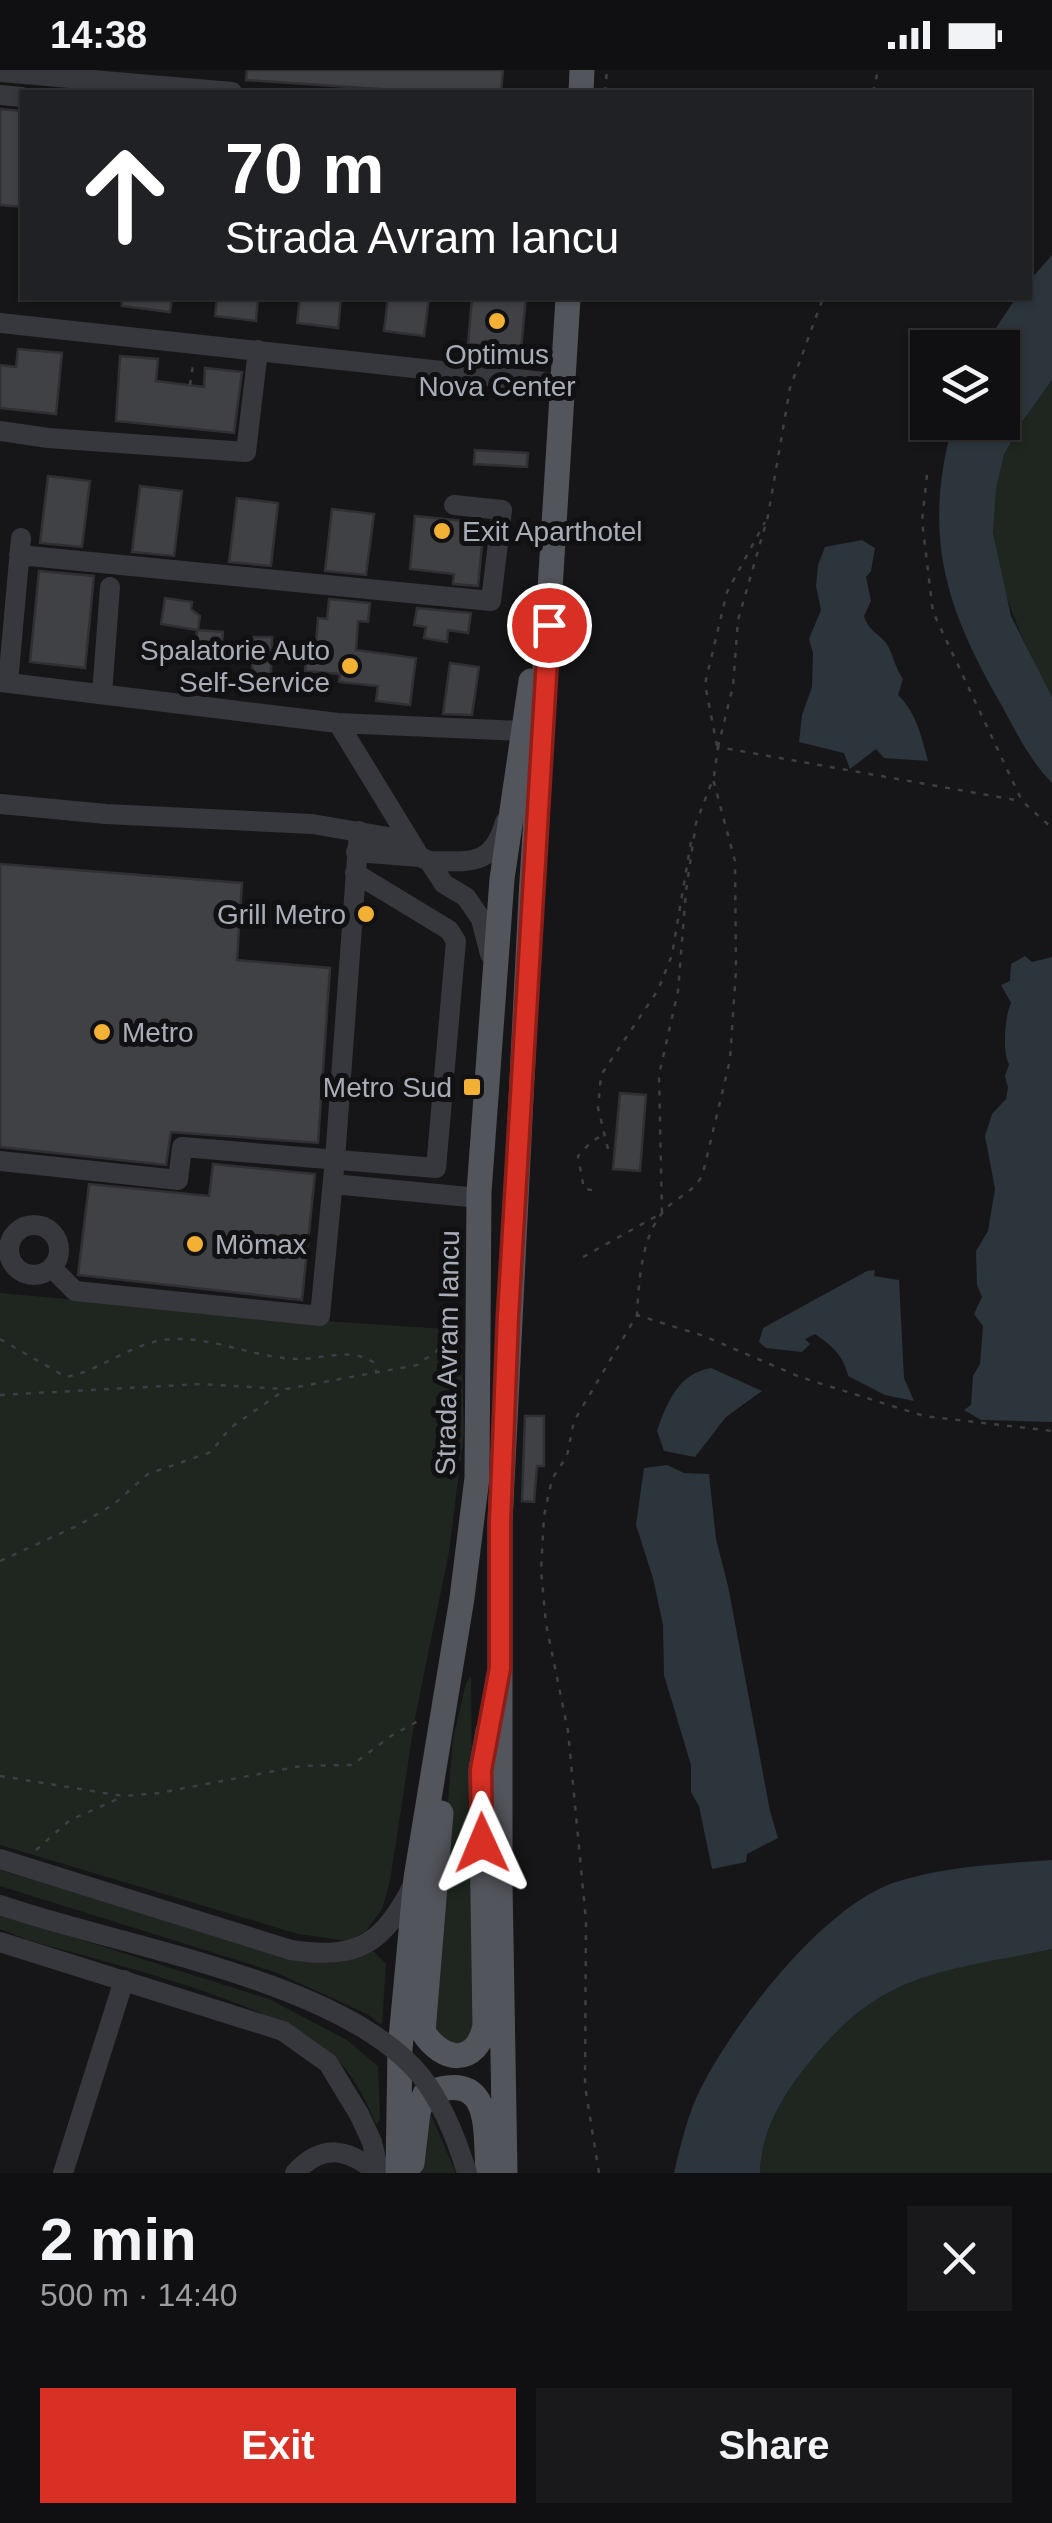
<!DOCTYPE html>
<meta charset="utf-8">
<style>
:root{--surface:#101012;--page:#19191b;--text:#f1f3f6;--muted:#9c9d9f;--line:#303032;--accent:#d93025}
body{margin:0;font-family:Helvetica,sans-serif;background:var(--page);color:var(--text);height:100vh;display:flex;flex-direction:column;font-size:38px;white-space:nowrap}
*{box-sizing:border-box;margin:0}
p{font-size:32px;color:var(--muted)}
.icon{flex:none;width:55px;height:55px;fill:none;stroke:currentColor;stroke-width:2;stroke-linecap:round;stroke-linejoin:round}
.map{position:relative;height:2103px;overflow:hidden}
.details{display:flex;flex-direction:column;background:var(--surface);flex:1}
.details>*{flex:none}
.banner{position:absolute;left:20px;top:20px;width:1012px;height:210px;border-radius:0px;box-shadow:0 2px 8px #0004,0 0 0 2px var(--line);background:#202124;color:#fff;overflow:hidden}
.controls{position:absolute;left:910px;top:260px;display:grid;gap:20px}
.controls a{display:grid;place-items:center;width:110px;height:110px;border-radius:0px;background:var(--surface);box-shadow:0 2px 8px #0004,0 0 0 2px var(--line);font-size:50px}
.pin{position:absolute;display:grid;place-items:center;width:85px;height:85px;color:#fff;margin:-42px;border:5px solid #fff;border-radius:50%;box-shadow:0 2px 10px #0007}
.me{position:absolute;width:110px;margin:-55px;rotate:359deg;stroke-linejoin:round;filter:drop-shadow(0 0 8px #0008)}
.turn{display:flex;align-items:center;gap:35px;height:210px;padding:0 40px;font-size:45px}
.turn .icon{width:130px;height:130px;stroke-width:2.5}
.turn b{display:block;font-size:70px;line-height:85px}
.round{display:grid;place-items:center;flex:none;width:105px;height:105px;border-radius:0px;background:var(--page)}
.head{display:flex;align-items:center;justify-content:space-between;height:170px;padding:0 40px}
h1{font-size:60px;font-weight:800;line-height:75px}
.primary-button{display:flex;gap:20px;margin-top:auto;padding:20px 40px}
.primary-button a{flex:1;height:115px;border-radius:0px;background:var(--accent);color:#fff;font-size:40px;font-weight:800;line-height:115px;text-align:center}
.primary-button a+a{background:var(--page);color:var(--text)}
.status{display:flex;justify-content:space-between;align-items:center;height:70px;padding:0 50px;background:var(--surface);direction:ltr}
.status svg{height:28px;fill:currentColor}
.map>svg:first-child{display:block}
.green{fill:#1e261f}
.water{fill:#2c353c}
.building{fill:#404145;stroke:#303034;stroke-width:2.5}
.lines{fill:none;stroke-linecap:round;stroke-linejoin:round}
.path{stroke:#3d3f44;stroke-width:2.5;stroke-dasharray:5 8;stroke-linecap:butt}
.minor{stroke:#37383d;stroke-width:20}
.major{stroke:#53555c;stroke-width:25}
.minor-bridge{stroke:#37383d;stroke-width:20}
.route-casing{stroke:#8d1f18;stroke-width:25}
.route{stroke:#d93025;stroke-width:18}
.poi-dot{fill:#f2b134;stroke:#111113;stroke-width:4}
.labels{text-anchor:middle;stroke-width:10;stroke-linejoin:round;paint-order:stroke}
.poi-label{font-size:28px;fill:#a8adb8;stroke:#111113;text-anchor:start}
.street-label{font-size:28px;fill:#a8adb8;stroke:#111113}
</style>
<div class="status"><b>14:38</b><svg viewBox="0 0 49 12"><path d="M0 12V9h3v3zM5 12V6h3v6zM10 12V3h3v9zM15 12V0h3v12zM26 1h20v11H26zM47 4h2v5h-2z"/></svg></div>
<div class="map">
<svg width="1052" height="2103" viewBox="0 0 1052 2103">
<rect width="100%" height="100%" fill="#161618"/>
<path class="green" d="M1052,310V627C1014,556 970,463 1006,382C1018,356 1035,333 1052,310Z
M0,1223L279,1248L461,1260L464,1363L449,1482L415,1648L390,1811L382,1839L366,1861L348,1871L298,1864L0,1775Z
M471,1606L474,1950L470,1969L452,1977L430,1957L453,1668L466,1613Z
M0,1800L291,1888C326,1894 340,1896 373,1881L386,1894L382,1955L367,1944L275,1902L0,1816Z
M0,1844L269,1929L347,1970L378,1996L380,2050L376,2055C368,2034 357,2012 342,1995C293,1935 106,1893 28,1870L0,1859Z
M1052,1879V2103H760C761,2063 780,2030 804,1999C880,1901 939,1902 1052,1879Z
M428,2038L456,2103H420L423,2047Z"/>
<path class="water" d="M1052,185V310L1022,352L1004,385L996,418L993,463L1011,546L1052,627V713C1031,692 1016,662 1002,636C945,537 922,466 953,353L1002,352V278L983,277L1016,228H1030V210Z
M862,470L875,478L871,501L866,507L871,531L864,546C868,562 883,565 889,578C894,589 896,599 903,609L898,625C916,642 922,668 928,691L884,688L876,679L850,699L844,683L799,672L802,645L812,617L813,583L809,569L821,540L816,516L818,495L825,477Z
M1025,886L1032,892L1052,887V1352L981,1350L964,1340L971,1335L973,1306L980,1294L983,1256L974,1244L982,1227L977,1215L976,1181L988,1161L995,1119L985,1066L992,1044L1006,1029L1008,1018L1005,1006L1009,994C1002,983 1005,945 1011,933L1001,915L1010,911L1011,894Z
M875,1200L874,1206L899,1210L904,1308L914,1331L885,1325L848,1306C844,1286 832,1276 815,1264L805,1269L810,1274L802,1282L766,1278L759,1272L763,1258L867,1201Z
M711,1298L762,1321L726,1347L695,1387L664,1381L657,1361C667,1332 679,1303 711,1298Z
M667,1395L684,1403L709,1404L716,1469L728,1516L770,1741L778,1768L747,1784L746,1792L712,1799L699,1736L691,1722V1695L664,1605L663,1555L653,1508L636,1455L644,1398Z
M1052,1790V1879C939,1903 881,1900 804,1999C780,2030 761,2063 760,2103H674C681,2074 688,2042 702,2016C736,1950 822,1838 893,1813C942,1796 1000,1794 1052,1790Z"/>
<path class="building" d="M247,0H503L501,22H422L246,10Z
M0,39L22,41V137L0,135Z
M122,228H172L170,242L122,236Z
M217,228H258L256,251L215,246Z
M300,228H341L338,258L297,253Z
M388,228H429L424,266L384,261Z
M472,228H526L521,279L468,274Z
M18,279L62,283L56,344L0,338V295L16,297Z
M120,286L158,289L156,311L204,317L205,298L242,302L234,363L116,351Z
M475,380L528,383L527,397L474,394Z
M48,406L90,411L82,477L40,473Z
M140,416L182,421L174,486L132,482Z
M237,428L278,433L271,496L229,492Z
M332,439L374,444L366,505L325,501Z
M415,446L484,453L478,516L453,514L454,504L410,499Z
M39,501L94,506L85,598L30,592Z
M165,528L192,532L191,539L200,546L198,560L223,562L220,593L194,591L197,560L161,554Z
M329,529L370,533L368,552L358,551L356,580L416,588L410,635L376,631L378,616L339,612L340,604L305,601L308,573L316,574L318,548L327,549Z
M417,538L471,543L468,563L448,560L447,572L424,568L426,557L414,555Z
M253,567H272L271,604L252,603Z
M450,593L479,597L472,645L443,644Z
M0,794L242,813L237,890L330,898L318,1073L171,1062L166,1095L0,1077Z
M620,1023L646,1025L640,1101L613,1099Z
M213,1094L315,1104L302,1230L78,1205L89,1114L209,1126Z
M525,1346H544V1396H537L534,1432L522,1431Z"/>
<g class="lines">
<path class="path" d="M605,22L607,0
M873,22L878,0
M190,315L193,295
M927,405L922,451L933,542L1022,731L1052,758
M717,676L705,614L727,522L765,452
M718,677L733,616L738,550L768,446L790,318L823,228
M714,706L718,677L1021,731
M608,1079L598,1038L601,1005L658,920L672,885L692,766
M592,1120L584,1119L578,1086L592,1071L602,1066
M583,1187L662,1143L659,1005L678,921L686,821L696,753L713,709L735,791L736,900L730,990L703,1103C695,1123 676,1126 663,1142C641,1168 639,1211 637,1244
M0,1269L66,1307C104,1300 135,1269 176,1269C217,1268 258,1289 300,1289C326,1288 353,1277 376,1294V1302
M0,1325L201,1314L285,1319
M0,1491L79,1455L114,1434L148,1404L211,1382L230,1358L286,1319L417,1295L455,1268
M0,1706L123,1726L159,1723L301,1696L352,1695L391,1666L420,1650
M36,1780L70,1750L122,1727
M599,2103L585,2016L586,1851L568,1661L546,1554L541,1500L544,1446L552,1409L567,1386L574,1351L637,1245L704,1266L800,1307L924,1346L1052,1361"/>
<path class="minor" d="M0,2L232,22
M0,25L22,27
M0,253L562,314
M0,361L48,368L246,382L258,280
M19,485L491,531L502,440L454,435
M0,612L338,653L524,661
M8,613L21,468
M102,624L110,517
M338,653L420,787L429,791L444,814L466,827L481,849L490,884
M0,734L106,744L312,754L400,769L420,787
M356,782L420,787
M429,791C469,791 492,798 505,752
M0,1091L178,1110L182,1077L436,1098L456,871L449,860L355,803
M333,1114L479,1128
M9 1180a25 25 0 1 1 50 0a25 25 0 1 1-50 0Z
M52,1198L75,1221L320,1246L335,1089L359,761
M0,1789L291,1880C358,1890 383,1874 413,1815
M0,1872L283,1961L328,1993L359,2044L372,2072L379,2103
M63,2103L124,1910
M295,2103C323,2072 348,2079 378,2103"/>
<path class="major" d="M581,22L582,0
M441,1743L423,1962C443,1993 476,1996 485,1956L481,1700L488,1661
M412,2093L418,2042L425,2024C493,1998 485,2057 488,2103
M398,2103L400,1979L416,1808L462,1528L477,1408L479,1122L502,809L531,611
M505,2103L500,1812V1452L531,827L568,228"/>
<path class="minor-bridge" d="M0,1835C117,1876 343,1910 421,2006C443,2034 457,2070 467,2103"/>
</g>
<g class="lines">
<defs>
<path id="route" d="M482,1773L481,1700L500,1598V1452L508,1246L549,555"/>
</defs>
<use href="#route" class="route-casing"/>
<use href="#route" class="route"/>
</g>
<g class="poi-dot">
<circle cx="497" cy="251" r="10"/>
<circle cx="442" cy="461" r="10"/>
<circle cx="350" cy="596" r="10"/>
<circle cx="366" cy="844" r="10"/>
<circle cx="102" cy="962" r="10"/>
<rect x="462" y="1007" width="20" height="20" rx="5"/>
<circle cx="195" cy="1174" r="10"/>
</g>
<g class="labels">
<g class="poi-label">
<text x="497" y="294" text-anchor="middle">Optimus<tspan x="497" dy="32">Nova Center</tspan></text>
<text x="462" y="471">Exit Aparthotel</text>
<text x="330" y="590" text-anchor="end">Spalatorie Auto<tspan x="330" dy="32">Self-Service</tspan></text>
<text x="346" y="854" text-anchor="end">Grill Metro</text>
<text x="122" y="972">Metro</text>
<text x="452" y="1027" text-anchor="end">Metro Sud</text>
<text x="215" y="1184">Mömax</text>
</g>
<g class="street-label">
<text transform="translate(447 1283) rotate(-89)" y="10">Strada Avram Iancu</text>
</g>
</g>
</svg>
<div class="controls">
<a><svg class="icon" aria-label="layers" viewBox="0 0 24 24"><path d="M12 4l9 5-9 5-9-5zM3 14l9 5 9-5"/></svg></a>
</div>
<div class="pin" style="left:549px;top:555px;background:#d93025"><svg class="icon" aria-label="arrive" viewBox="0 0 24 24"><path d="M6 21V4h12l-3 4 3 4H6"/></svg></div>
<svg class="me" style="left:482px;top:1773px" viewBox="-20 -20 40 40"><path d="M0-17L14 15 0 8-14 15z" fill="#d93025" stroke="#fff" stroke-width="4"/></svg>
<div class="banner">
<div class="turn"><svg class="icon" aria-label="ahead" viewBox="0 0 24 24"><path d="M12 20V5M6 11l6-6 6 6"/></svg><div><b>70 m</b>Strada Avram Iancu</div></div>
</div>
</div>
<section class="details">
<div class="head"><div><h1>2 min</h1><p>500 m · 14:40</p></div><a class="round"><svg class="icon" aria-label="close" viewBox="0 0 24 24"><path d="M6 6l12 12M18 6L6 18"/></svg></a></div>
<div class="primary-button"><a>Exit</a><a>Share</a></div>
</section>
